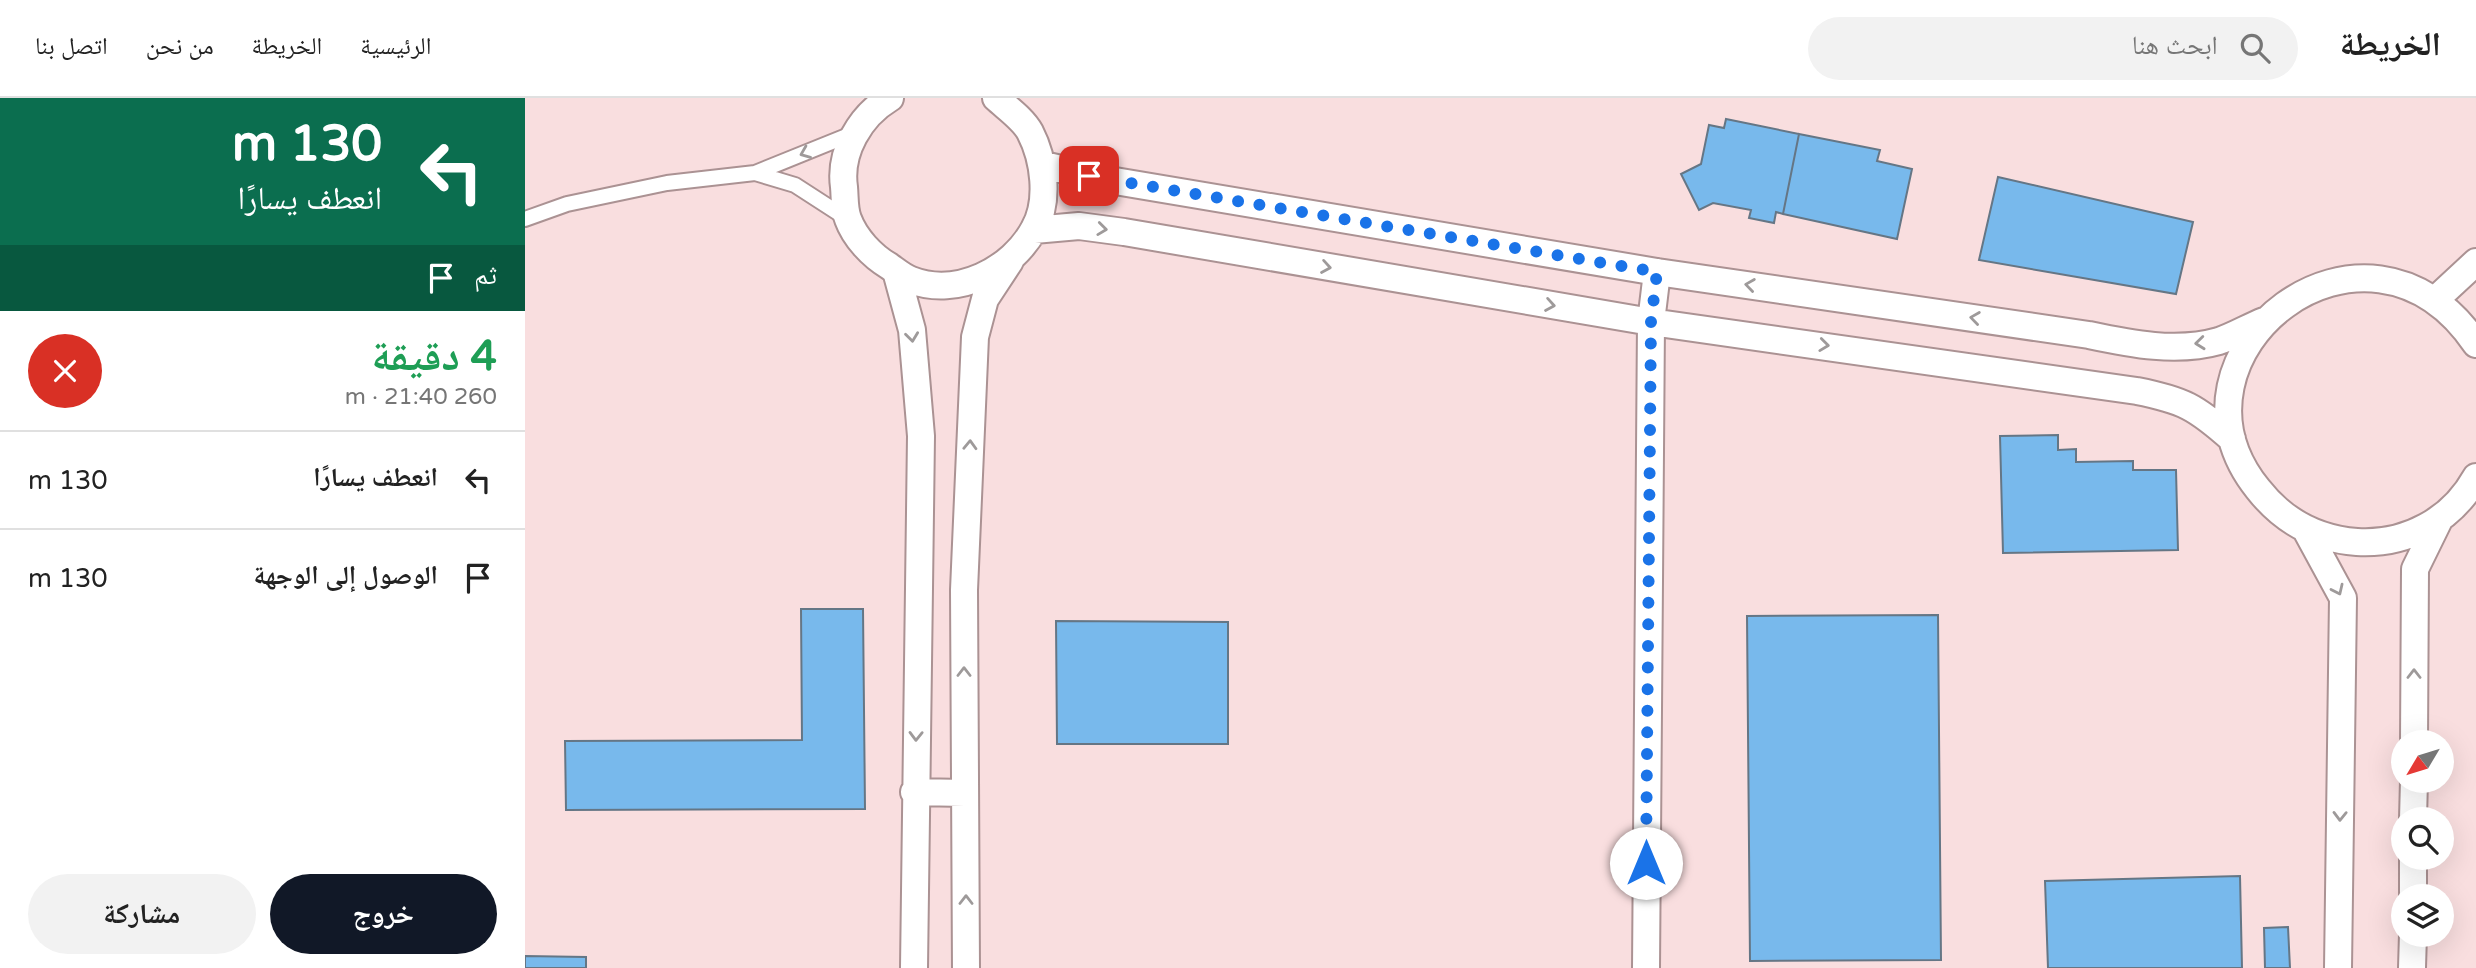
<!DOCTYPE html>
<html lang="ar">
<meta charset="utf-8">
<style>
:root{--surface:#fff;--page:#f2f2f2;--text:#222;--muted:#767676;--line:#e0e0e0;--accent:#111827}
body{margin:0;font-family:"Varela Round","Noto Naskh Arabic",sans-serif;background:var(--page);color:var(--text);direction:rtl;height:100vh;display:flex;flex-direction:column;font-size:26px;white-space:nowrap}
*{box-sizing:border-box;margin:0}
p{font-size:23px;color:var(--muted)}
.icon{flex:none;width:38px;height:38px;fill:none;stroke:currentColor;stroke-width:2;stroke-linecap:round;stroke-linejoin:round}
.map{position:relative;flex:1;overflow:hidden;direction:ltr}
.sheet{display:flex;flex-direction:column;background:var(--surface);width:525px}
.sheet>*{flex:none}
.banner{background:#0b6e4f;color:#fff;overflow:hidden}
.needle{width:46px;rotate:232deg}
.fabs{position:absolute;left:1866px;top:632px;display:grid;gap:14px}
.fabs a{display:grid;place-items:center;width:63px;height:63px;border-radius:50%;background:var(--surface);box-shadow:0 7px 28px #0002;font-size:35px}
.pin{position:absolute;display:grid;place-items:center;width:60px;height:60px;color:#fff;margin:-30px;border-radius:14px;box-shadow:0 4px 10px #0006}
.me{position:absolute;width:77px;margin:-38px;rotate:0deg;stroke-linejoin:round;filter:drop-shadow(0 0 5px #0008)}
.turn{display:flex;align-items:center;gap:24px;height:147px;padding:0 28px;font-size:32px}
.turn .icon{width:91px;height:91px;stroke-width:2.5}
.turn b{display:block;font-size:49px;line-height:60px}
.then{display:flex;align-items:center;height:66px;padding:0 28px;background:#0003;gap:14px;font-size:26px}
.round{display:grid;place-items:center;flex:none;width:74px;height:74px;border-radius:37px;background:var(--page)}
.head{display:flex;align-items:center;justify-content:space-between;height:119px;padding:0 28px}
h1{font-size:42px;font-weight:800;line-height:52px;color:#1e9e55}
.cta{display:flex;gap:14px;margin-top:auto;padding:14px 28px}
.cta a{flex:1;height:80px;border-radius:42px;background:var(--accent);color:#fff;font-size:28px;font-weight:800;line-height:80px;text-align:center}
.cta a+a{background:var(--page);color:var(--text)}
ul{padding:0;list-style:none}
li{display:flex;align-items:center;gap:21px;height:98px;padding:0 28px;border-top:2px solid var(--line)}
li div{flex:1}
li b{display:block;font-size:26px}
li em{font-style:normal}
header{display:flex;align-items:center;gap:42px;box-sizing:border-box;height:98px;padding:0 35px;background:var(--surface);border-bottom:2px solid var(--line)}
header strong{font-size:33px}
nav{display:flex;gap:38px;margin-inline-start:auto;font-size:24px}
.search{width:490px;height:63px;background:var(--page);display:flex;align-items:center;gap:18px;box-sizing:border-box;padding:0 24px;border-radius:38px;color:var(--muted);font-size:26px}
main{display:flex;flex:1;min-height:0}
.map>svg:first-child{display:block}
.building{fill:#78b9ec;stroke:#657685;stroke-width:2}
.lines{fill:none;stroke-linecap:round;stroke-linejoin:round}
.service-casing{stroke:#ab9293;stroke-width:18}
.minor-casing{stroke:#ab9293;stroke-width:30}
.service{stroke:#fff;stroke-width:14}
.minor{stroke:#fff;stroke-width:26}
.oneway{stroke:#9e9a9a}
.route{stroke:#1a73e8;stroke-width:12;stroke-dasharray:0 21.6}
</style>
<header>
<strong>الخريطة</strong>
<div class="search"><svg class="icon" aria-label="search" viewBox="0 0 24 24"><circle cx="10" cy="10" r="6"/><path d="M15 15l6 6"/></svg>ابحث هنا</div>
<nav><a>الرئيسية</a><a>الخريطة</a><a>من نحن</a><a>اتصل بنا</a></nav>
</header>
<main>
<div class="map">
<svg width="1951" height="870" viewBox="0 0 1951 870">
<rect width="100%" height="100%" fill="#f9dedf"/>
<path class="building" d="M1201,21L1274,36L1258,116L1251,114L1249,125L1224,120L1226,112L1188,105L1174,112L1156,76L1176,66L1184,27L1199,30Z
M1274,36L1355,52L1352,63L1387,71L1372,141L1258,116Z
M1473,79L1668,124L1651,196L1454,162Z
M1533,337V352L1551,351V364L1608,363V372H1651L1653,452L1478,455L1475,338Z
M276,511H338L340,711L41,712L40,643L277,642Z
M1413,517L1416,862L1225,863L1222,518Z
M531,523L703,524V646H532Z
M1715,778L1717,870H1523L1520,783Z
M1763,829L1765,870H1740L1739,830Z
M0,858L61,859V870H0Z"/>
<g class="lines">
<defs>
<path id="service" d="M230,75L329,35
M0,121L42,106L142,85L230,75L270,87L321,120"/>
<path id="minor" d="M365,0C335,18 314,54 319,89C320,99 319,111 323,121C330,140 347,158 364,168C371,173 378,179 386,182C432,200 487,172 509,131C525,103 519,61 505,34C498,21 482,10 471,0
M518,67L590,83L1132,174L1564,237C1606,246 1652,255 1694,243C1709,238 1724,229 1739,223
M509,132L554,128L599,134L1126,224L1612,293C1658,302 1671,309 1707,341
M371,173L387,232L396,338L389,870
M1910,202L1951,164
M1951,246C1841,84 1624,256 1733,391C1758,423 1792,441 1832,444C1882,447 1927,422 1951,379
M1781,432L1818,500L1813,870
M1889,644L1890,471L1915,420
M389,694L440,695
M1888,721L1889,682
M1888,798V760
M441,870L439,492L450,239L460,201L485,163
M1121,870L1126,224L1132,174
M1887,870L1888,836"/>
</defs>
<use href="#service" class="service-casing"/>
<use href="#minor" class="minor-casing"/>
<use href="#service" class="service"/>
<use href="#minor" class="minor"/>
</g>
<defs><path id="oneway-chevron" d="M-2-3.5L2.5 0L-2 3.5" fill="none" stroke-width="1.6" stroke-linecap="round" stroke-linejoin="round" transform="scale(1.75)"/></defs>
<g class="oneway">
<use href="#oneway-chevron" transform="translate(280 55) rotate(158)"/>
<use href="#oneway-chevron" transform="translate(577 131) rotate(7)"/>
<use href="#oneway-chevron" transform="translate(801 169) rotate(10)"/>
<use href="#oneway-chevron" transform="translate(1225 187) rotate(-172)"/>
<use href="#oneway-chevron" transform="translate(1025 207) rotate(10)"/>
<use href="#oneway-chevron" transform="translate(1450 220) rotate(-172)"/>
<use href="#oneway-chevron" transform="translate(387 239) rotate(83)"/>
<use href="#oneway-chevron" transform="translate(1675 245) rotate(174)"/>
<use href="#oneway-chevron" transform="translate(1299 247) rotate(7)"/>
<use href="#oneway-chevron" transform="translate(445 347) rotate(-88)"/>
<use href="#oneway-chevron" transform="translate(1813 492) rotate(65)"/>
<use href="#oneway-chevron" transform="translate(439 574) rotate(-90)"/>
<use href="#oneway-chevron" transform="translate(1889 576) rotate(-90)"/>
<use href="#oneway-chevron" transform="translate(391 638) rotate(91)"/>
<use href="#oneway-chevron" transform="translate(1815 718) rotate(91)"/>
<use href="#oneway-chevron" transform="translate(441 802) rotate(-90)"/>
</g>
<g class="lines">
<path class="route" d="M564,78L1132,174L1126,224L1121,765"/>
</g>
</svg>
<div class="fabs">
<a><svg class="needle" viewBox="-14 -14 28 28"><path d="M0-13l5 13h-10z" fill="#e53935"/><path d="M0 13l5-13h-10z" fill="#767676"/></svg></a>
<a><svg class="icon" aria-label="search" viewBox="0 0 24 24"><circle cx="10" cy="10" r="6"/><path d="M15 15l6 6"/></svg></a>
<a><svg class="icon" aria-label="layers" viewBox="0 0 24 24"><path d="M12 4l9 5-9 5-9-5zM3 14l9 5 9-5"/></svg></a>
</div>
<div class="pin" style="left:564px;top:78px;background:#d93025"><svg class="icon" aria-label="arrive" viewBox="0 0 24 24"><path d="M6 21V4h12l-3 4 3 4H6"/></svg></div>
<svg class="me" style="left:1121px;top:765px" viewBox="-20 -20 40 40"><circle r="19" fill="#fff"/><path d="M0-13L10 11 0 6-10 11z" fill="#1a73e8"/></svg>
</div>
<section class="sheet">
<div class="banner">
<div class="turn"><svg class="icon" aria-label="left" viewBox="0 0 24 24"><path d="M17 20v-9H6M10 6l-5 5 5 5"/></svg><div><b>130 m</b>انعطف يسارًا</div></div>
<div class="then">ثم<svg class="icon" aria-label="arrive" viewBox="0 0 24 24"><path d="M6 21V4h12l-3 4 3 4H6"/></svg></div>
</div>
<div class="head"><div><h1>4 دقيقة</h1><p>260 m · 21:40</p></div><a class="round" style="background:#d93025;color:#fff"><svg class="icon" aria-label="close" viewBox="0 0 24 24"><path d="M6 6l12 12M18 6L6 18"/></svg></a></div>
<ul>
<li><svg class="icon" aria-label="left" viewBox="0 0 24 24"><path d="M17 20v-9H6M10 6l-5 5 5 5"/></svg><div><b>انعطف يسارًا</b></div><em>130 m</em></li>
<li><svg class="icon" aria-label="arrive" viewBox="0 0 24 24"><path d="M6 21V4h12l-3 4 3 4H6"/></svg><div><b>الوصول إلى الوجهة</b></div><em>130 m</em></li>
</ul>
<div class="cta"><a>خروج</a><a>مشاركة</a></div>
</section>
</main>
